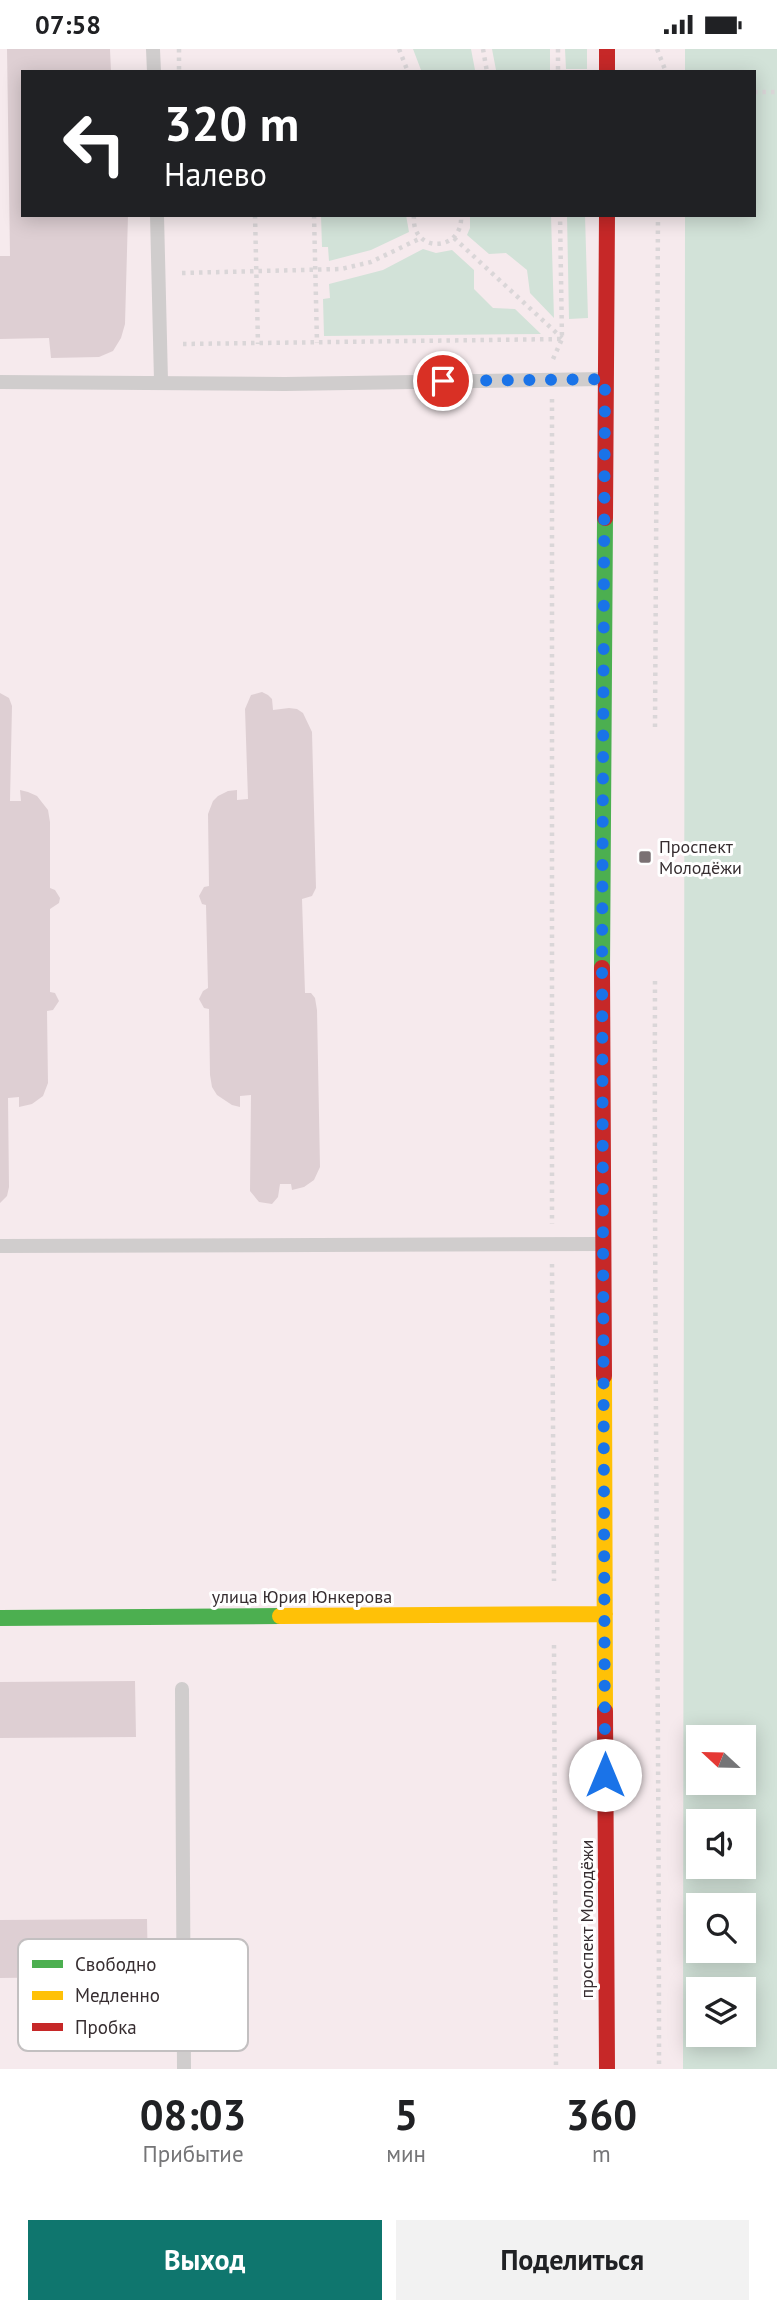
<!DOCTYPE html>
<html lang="ru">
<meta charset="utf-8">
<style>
:root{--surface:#fff;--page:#f2f2f2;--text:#202124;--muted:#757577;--accent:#0f766e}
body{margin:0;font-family:"PT Sans",sans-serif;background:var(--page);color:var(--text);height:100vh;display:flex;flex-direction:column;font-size:26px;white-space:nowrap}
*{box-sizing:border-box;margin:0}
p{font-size:23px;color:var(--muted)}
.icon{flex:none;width:38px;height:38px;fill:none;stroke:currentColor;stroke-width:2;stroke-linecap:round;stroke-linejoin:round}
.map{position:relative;height:2020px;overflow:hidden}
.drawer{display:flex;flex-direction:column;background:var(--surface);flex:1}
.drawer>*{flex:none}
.banner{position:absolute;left:21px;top:21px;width:735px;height:147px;border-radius:0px;box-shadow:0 4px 18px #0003;background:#202124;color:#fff;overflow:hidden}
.needle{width:46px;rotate:292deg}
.fabs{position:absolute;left:686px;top:1676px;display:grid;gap:14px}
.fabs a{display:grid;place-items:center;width:70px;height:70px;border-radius:0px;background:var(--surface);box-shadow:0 4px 18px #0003;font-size:35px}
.pin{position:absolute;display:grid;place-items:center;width:60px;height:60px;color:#fff;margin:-30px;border:4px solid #fff;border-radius:50%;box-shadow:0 2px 7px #0007}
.me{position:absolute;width:77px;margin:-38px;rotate:0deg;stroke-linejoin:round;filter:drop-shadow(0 0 5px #0008)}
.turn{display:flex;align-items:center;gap:24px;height:147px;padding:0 28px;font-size:32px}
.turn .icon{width:91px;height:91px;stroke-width:2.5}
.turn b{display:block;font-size:49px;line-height:60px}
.eta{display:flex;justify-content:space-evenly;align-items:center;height:119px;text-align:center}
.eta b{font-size:42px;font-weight:600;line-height:49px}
.primary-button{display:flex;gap:14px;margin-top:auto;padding:14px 28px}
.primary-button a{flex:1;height:80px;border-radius:0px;background:var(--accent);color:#fff;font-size:28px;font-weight:600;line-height:80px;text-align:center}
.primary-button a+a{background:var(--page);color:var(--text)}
.status{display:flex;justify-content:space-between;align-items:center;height:49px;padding:0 35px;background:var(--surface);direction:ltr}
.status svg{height:19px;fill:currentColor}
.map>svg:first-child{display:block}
.green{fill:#d2e2d8;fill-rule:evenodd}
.building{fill:#decfd3}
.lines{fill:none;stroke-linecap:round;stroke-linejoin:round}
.path{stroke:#dad6d8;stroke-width:4.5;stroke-dasharray:3.5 5;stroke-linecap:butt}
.lane{stroke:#d0cdcd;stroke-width:14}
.fast{stroke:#4caf50;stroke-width:16}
.slow{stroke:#ffc107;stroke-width:16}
.jam{stroke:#c62828;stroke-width:16}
.route{stroke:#1a73e8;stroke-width:12;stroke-dasharray:0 21.6}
.poi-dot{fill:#7a7073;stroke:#fff;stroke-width:2.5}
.labels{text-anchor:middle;stroke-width:6;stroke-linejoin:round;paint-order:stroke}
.poi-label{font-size:18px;fill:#372e31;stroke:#fff;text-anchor:start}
.street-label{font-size:18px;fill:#372e31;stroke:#fff}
.key{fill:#fff;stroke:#c3c0c1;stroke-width:2}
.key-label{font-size:19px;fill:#372e31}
</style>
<div class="status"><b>07:58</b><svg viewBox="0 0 49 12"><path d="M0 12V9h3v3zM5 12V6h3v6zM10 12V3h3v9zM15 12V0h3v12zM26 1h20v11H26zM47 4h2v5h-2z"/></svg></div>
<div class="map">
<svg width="777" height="2020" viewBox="0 0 777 2020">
<rect width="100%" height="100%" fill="#f6eaed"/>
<path class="green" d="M413,0H471L475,21H421Z
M492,0H550V21H496Z
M565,0H587V20H566Z
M685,0H777V2020H683L685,166H754V23H685ZM698,1689H744V1734H698ZM698,1773H744V1818H698ZM698,1857H744V1902H698ZM698,1941H744V1986H698Z
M321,166H406L409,183L371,201L329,212L328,198H322Z
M470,166H551L554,269L530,244L527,221L506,204L489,205L467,186L470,179Z
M567,166H585L588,269L569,270Z
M423,200L436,204L452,201L474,221V240L493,259L515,260L541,285L324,287L323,250L330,249L329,235L383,221Z"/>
<path class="building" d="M7,0H110L111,23H23V166H128L125,275L121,289L113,302L99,308L51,309L49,289L0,290V207H10Z
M262,643L268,646L272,650L273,661L289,659L297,660L303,664L312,683L316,839L312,847L302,850L305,944H311L315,949L317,961L320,1118L314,1131L304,1138L292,1141L291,1135H280L278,1148L272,1155L259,1153L250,1142L251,1046L240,1047V1058L232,1056L217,1046L212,1038L210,1026L209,960L204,959L199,950L203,942L208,939L206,856L202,855L199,847L204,838L209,837L208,765L213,752L218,747L228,742L237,741V751L248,750L245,660L251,646Z
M0,644L9,649L12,657L10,752H21L20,741L28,743L37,747L48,761L50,773V839L55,841L60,849L59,854L50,860V943L55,944L59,952L53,961L47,962L48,1034L43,1047L32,1055L19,1058V1048L8,1049L9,1138L7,1147L0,1154Z
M135,1632L136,1688L0,1689V1633Z
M147,1870L148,1927L0,1929V1871Z"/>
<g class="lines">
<path class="path" d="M179,0V23
M399,0L408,23
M483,0L487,23
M558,0V23
M657,0L666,23
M754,43H777
M255,166L258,295
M314,166L317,294
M414,166C410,205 464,204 461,166
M454,189L562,289
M182,224L341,220L371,213L421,189
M183,295L562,290
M553,310L562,290L560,166
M552,350V1175
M655,678L658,166
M655,932C654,1295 659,1657 659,2020
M552,1215L554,1532
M554,1596L556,2020"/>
<path class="lane" d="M153,0L154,23
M157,166L161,332
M0,333L285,335L604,330
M0,1197L602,1195
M182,1640L184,2020"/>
<path class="fast" d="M602,919L605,469
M0,1569L280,1567"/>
<path class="slow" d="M604,1327L605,1662
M280,1567L605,1565"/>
<path class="jam" d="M607,0V23
M605,469L607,166
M602,919L604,1327
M605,1662L607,2020"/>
</g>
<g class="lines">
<path class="route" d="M443,332L605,330L602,914L605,1726"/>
</g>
<rect class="poi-dot" x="638" y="801" width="14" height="14" rx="3.5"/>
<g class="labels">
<g class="poi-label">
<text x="659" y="804">Проспект<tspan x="659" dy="21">Молодёжи</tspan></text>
</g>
<g class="street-label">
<text x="302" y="1554">улица Юрия Юнкерова</text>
<text transform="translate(587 1870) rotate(-90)" y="6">проспект Молодёжи</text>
</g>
</g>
<rect x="18" y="1890" width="230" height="112" rx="10" class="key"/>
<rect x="32" y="1911" width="31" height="8" fill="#4caf50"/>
<rect x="32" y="1942" width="31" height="9" fill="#ffc107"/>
<rect x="32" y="1974" width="31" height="8" fill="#c62828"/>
<g class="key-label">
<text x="75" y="1922">Свободно</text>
<text x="75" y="1953">Медленно</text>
<text x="75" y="1985">Пробка</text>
</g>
</svg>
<div class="fabs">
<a><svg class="needle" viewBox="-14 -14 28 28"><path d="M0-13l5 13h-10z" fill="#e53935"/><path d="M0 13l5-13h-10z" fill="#757577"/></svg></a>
<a><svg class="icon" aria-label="sound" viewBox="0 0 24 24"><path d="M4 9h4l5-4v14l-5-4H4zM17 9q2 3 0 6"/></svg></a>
<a><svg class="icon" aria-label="search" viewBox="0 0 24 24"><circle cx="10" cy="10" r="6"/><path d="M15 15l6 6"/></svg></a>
<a><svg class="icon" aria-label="layers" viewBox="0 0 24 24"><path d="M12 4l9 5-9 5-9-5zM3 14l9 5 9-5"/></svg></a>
</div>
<div class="pin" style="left:443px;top:332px;background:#d93025"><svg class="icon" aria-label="arrive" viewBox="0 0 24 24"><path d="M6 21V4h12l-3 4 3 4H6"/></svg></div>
<svg class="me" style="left:605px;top:1726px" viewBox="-20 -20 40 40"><circle r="19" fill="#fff"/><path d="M0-13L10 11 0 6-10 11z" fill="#1a73e8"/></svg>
<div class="banner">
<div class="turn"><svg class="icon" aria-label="left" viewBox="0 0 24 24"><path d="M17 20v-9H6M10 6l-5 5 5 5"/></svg><div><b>320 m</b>Налево</div></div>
</div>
</div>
<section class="drawer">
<div class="eta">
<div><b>08:03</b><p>Прибытие</p></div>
<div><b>5</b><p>мин</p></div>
<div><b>360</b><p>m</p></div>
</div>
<div class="primary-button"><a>Выход</a><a>Поделиться</a></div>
</section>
